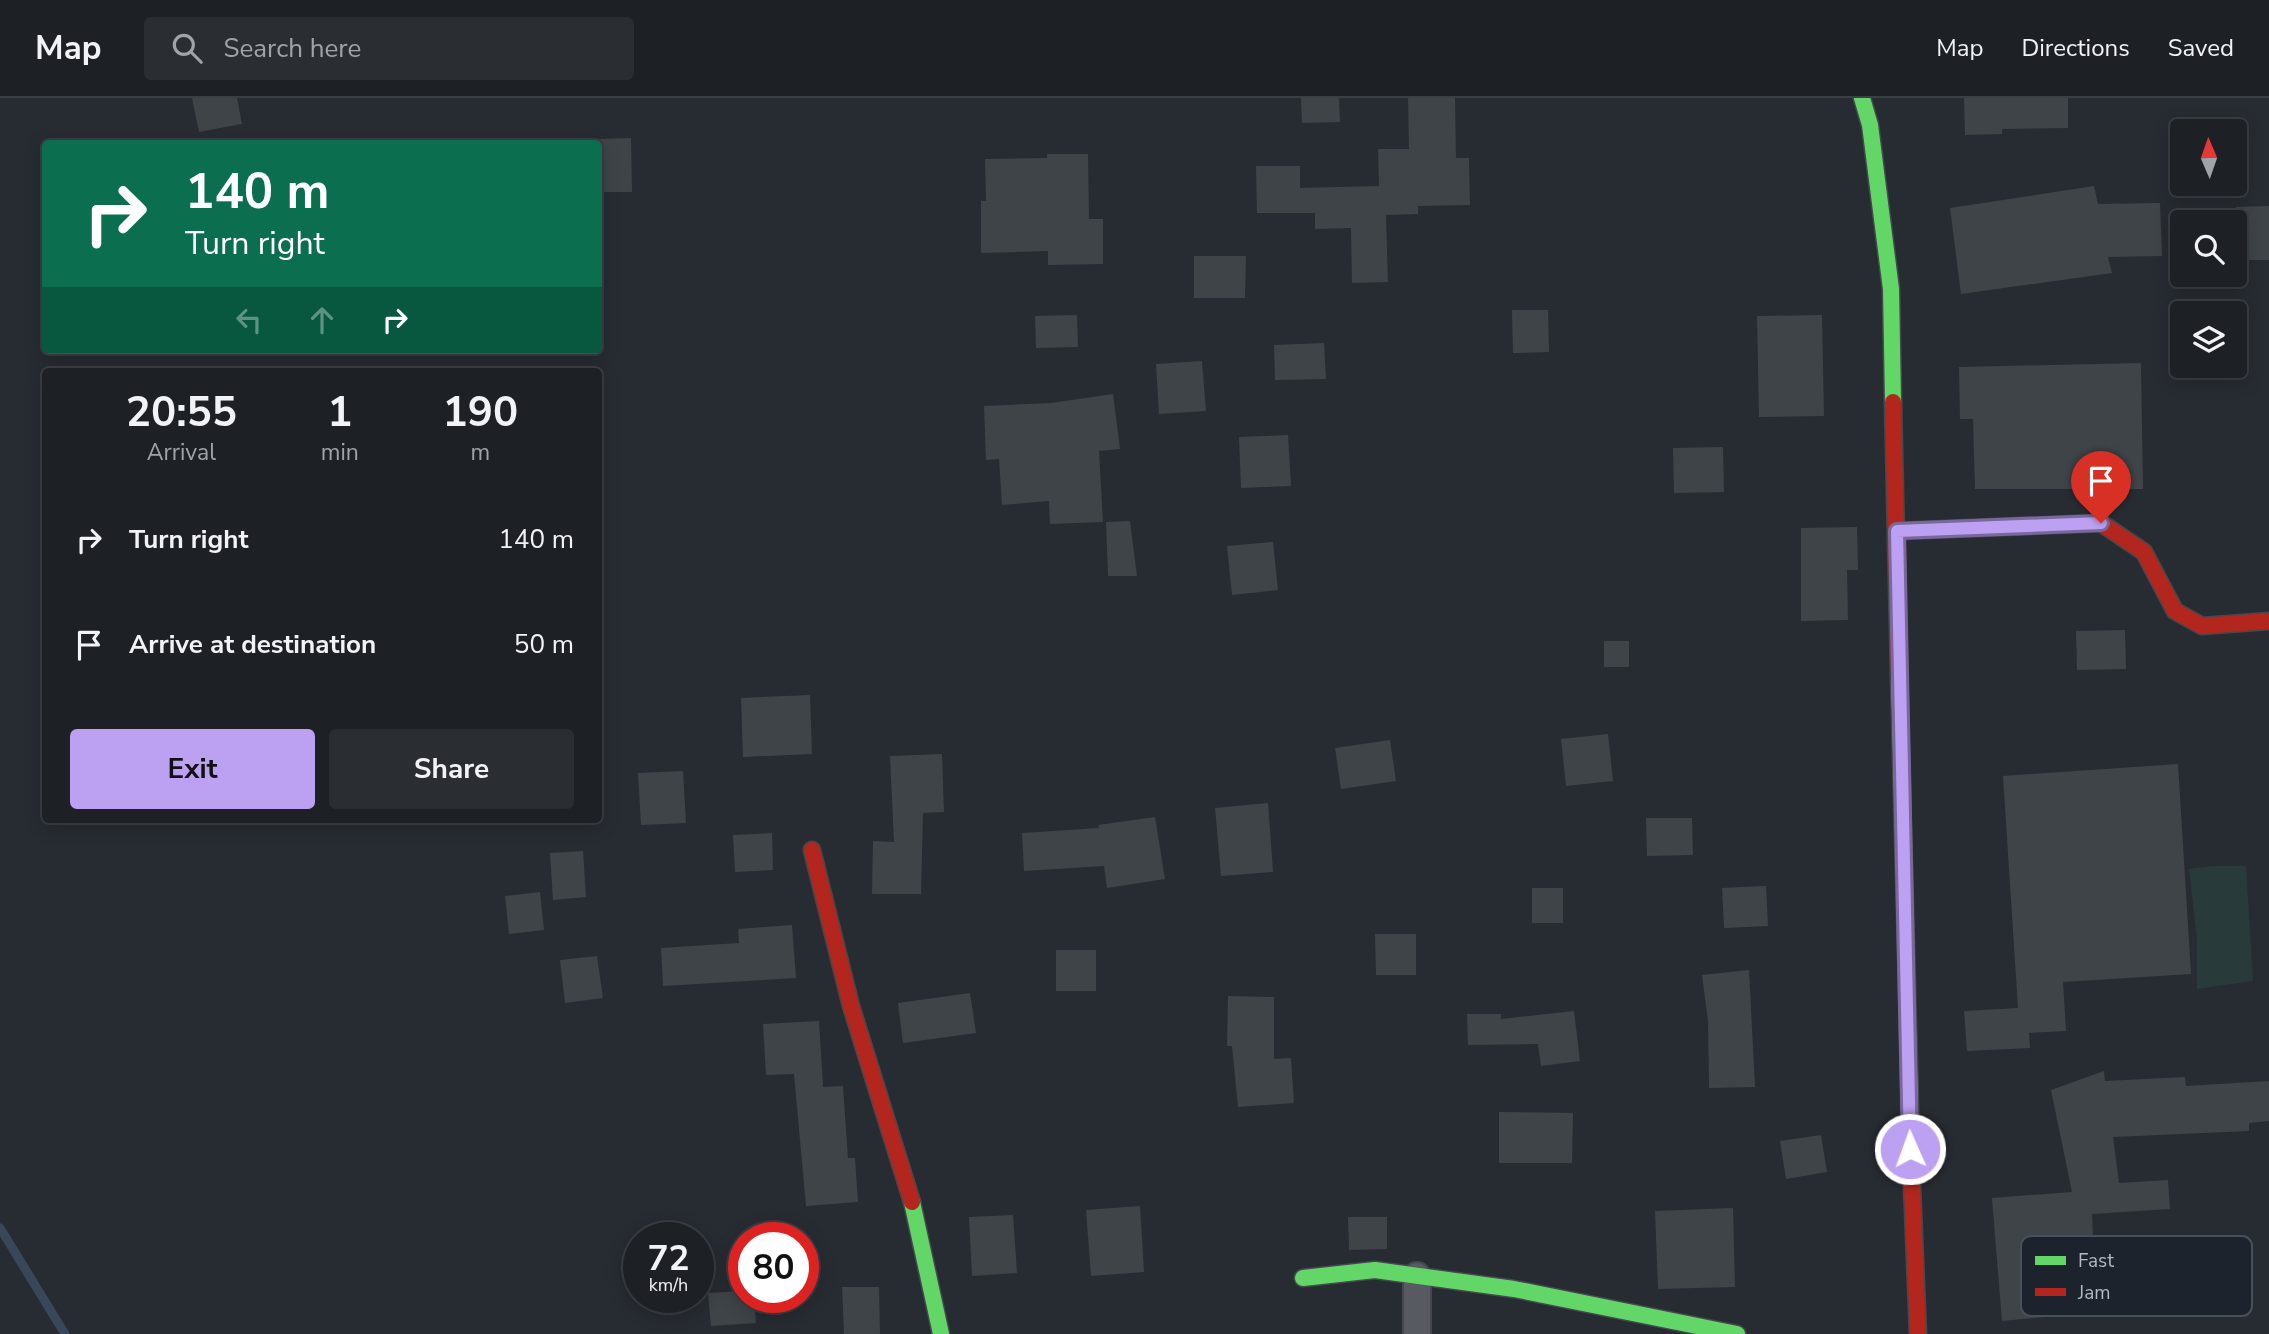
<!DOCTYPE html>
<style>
:root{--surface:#1d2126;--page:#2a2e32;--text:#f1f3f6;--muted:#a0a3a7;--line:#3b3e43;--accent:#bca0f2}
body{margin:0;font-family:"Nunito Sans",sans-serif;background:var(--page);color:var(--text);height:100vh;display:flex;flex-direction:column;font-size:26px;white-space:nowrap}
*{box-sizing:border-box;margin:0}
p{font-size:23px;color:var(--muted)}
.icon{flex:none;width:38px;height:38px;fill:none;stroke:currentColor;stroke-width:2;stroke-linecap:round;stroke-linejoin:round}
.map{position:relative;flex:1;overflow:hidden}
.side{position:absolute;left:42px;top:270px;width:560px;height:455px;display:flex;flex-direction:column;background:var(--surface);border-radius:7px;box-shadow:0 4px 18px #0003,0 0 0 2px var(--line)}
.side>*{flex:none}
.banner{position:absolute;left:42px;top:42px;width:560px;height:214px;border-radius:7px;box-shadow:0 4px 18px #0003,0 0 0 2px var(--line);background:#0b6e4f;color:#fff;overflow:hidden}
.needle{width:46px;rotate:358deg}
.tools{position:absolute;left:2170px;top:21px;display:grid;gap:14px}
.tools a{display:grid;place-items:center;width:77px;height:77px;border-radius:7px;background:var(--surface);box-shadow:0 4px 18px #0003,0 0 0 2px var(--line);font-size:35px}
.speed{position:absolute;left:623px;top:1124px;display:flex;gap:14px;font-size:35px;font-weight:700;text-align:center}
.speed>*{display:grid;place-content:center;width:91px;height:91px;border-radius:50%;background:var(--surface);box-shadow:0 4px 18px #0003,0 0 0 2px var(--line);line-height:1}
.speed small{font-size:18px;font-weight:400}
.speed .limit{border:10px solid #d22;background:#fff;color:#111}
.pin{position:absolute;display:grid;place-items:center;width:60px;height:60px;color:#fff;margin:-72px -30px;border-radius:50% 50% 50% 0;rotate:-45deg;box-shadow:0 0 7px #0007}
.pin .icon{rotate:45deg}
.me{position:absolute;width:77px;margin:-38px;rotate:358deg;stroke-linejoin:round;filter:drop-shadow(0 0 5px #0008)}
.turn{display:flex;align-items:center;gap:24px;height:147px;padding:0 28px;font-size:32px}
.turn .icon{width:91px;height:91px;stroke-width:2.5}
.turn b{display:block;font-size:49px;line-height:60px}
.lanes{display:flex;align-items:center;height:66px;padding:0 28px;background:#0003;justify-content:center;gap:35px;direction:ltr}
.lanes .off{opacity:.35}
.eta{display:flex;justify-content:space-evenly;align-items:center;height:119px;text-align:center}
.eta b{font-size:42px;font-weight:700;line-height:49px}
.primary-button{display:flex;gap:14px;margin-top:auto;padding:14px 28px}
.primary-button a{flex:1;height:80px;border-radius:7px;background:var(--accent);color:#111;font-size:28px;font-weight:700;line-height:80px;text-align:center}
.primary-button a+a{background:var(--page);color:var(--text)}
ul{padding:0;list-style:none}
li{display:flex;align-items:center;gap:21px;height:105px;padding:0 28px}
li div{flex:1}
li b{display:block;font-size:26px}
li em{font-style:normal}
header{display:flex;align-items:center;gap:42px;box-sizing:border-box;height:98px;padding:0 35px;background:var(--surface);border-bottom:2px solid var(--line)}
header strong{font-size:33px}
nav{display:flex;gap:38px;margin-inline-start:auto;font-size:24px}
.search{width:490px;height:63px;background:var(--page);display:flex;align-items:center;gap:18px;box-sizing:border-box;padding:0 24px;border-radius:7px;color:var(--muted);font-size:26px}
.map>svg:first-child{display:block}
.green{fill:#293a3b}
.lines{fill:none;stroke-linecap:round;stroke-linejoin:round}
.stream{stroke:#38475a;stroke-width:9}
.building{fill:#3f4449}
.street-casing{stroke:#45484d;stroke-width:30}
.fast-casing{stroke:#45484d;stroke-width:19}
.jam-casing{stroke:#45484d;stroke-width:19}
.street{stroke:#575b61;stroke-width:26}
.fast{stroke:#63d668;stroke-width:16}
.jam{stroke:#b3261e;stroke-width:16}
.route-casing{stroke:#7a689d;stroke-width:18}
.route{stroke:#bca0f2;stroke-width:12}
.key{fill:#1c232c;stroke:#495059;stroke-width:2}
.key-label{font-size:19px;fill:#b1b9c3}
</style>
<header>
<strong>Map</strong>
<div class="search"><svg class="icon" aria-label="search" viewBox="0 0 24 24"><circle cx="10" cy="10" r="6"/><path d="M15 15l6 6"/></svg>Search here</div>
<nav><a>Map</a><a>Directions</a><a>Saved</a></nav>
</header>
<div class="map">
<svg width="2269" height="1236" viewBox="0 0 2269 1236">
<rect width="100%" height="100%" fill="#272c32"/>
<path class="green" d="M2212,768H2246L2253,883L2197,891V841L2189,771Z"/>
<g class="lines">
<path class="stream" d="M0,1130L65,1236"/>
</g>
<path class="building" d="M192,0H237L242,26L199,34Z
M1301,0H1339L1340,24L1302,25Z
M1408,0H1455L1456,60H1469L1470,107L1418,108V116L1386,117L1388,184L1352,185L1351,130L1315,131V115H1257L1256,68H1300V90L1379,88L1378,51H1409Z
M1964,0H2068V30L2002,31V36L1965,37Z
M631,40L632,94H598V41Z
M1047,56H1088L1089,121H1103V166L1048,167V153L981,155V103H986L985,61L1047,60Z
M2094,88L2098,106L2160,105L2162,158L2108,159L2112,175L1961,196L1950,110Z
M2269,108V162H2237L2236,109Z
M1194,158H1246L1245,200H1194Z
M1512,212H1548L1549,254L1513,255Z
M1077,217L1078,249L1036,250L1035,218Z
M1822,217L1824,318L1759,319L1757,218Z
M1324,245L1326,281L1275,282L1274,247Z
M1202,263L1206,313L1159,316L1156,266Z
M2141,265L2143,391H1975L1973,321H1960L1959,269Z
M1113,296L1120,351L1099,353L1103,424L1050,426L1049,403L1002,407L999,361L986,362L984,308L1051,305Z
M1288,337L1291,388L1241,390L1239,339Z
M1723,349L1724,394L1674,395L1673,350Z
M1130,423L1137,478H1108L1106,424Z
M1857,429L1858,472H1847L1848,522L1801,523V430Z
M1273,444L1278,492L1232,497L1227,448Z
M2125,532L2126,571L2077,572L2076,533Z
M1604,543H1629V569H1604Z
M810,597L812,656L743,659L741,600Z
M1608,636L1613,683L1566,688L1561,641Z
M1390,642L1396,683L1341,691L1335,650Z
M942,656L944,714L923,715L921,796H872L873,743L894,744L890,658Z
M2178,666L2191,876L2063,884L2066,933L2029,935L2030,950L1967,953L1964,913L2018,910L2003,678Z
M683,673L686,725L641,727L638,675Z
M1268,705L1273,774L1221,778L1215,710Z
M1155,719L1165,781L1107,790L1104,768L1024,773L1022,735L1099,730L1098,727Z
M1646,720H1692L1693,757L1647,758Z
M772,735L773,772L735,774L733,737Z
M583,753L586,799L553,802L550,755Z
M1766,788L1768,828L1724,830L1722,790Z
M1532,790H1563V825H1532Z
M540,794L544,832L509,836L505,798Z
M792,827L796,880L663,888L661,850L739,845L738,831Z
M1375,836H1416V877H1376Z
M1056,852H1096V893H1056Z
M597,858L603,900L565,905L560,862Z
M1749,872L1755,989L1709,990L1708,923L1702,877Z
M970,895L976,935L903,945L898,905Z
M1228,898L1274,899V961L1291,960L1294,1005L1238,1009L1232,948H1227Z
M1574,913L1580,963L1541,968L1538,946L1468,947L1467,916H1501V921Z
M819,923L823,989L843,988L848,1060H855L858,1104L806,1108L794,976L766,977L763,926Z
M2104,973L2105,983L2185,979L2186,988L2269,983V1023L2249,1025V1033L2113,1039L2119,1085L2168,1082L2170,1111L2092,1116L2096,1214L2002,1223L1992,1100L2072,1094L2051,992Z
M1499,1014L1573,1015L1572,1065H1499Z
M1821,1037L1827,1074L1786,1081L1780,1043Z
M1140,1108L1144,1174L1091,1178L1086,1112Z
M1733,1110L1735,1189L1658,1191L1655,1113Z
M1013,1117L1017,1175L972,1178L969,1119Z
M1348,1119H1387V1151L1349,1152Z
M842,1189H879L880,1236H844Z
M744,1193V1199H754L756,1225L711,1228L708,1195Z"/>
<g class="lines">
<defs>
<path id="street" d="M1417,1236V1178"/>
<path id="fast" d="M1862,0L1870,27L1891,191L1893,304
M1899,577L1912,1088
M912,1104L941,1236
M1303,1180L1375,1172L1514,1191L1737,1236"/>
<path id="jam" d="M1893,304L1899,577
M1897,433L2101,425L2144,454L2175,513L2202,528L2269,523
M812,752L851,908L912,1104
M1912,1088L1918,1236"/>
</defs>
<use href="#street" class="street-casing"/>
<use href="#fast" class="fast-casing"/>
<use href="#jam" class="jam-casing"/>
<use href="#street" class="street"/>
<use href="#fast" class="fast"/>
<use href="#jam" class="jam"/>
</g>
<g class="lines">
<defs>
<path id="route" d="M1910,1051L1897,433L2101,425"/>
</defs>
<use href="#route" class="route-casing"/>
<use href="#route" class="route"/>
</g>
<rect x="2021" y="1138" width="231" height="80" rx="10" class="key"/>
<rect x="2035" y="1158" width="31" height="9" fill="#63d668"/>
<rect x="2035" y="1190" width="31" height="8" fill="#b3261e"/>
<g class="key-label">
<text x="2078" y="1169">Fast</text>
<text x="2078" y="1201">Jam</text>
</g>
</svg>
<div class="tools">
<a><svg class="needle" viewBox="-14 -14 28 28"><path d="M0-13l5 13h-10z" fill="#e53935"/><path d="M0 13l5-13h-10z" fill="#a0a3a7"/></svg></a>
<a><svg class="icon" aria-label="search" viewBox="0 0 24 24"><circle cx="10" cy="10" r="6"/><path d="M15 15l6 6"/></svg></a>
<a><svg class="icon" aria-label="layers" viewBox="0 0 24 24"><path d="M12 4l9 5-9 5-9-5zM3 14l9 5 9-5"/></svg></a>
</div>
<div class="speed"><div>72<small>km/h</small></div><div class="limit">80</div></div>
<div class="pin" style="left:2101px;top:425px;background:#d93025"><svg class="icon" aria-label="arrive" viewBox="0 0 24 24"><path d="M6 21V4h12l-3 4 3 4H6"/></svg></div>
<svg class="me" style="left:1910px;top:1051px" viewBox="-20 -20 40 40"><circle r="17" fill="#bca0f2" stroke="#fff" stroke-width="3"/><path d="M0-11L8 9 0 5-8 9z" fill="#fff"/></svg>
<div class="banner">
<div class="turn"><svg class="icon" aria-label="right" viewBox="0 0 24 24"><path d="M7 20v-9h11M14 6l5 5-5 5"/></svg><div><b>140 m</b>Turn right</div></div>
<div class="lanes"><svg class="icon off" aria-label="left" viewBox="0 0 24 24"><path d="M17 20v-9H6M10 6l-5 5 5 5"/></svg><svg class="icon off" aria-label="ahead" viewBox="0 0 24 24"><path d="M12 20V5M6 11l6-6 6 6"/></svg><svg class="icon" aria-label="right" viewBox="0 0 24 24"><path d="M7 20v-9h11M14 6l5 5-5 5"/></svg></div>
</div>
<section class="side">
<div class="eta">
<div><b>20:55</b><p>Arrival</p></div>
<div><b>1</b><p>min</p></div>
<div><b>190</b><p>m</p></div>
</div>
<ul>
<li><svg class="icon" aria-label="right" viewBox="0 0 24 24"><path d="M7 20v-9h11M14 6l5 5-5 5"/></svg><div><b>Turn right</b></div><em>140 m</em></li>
<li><svg class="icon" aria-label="arrive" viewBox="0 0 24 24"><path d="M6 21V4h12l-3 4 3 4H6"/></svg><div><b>Arrive at destination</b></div><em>50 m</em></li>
</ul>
<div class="primary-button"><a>Exit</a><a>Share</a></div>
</section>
</div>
